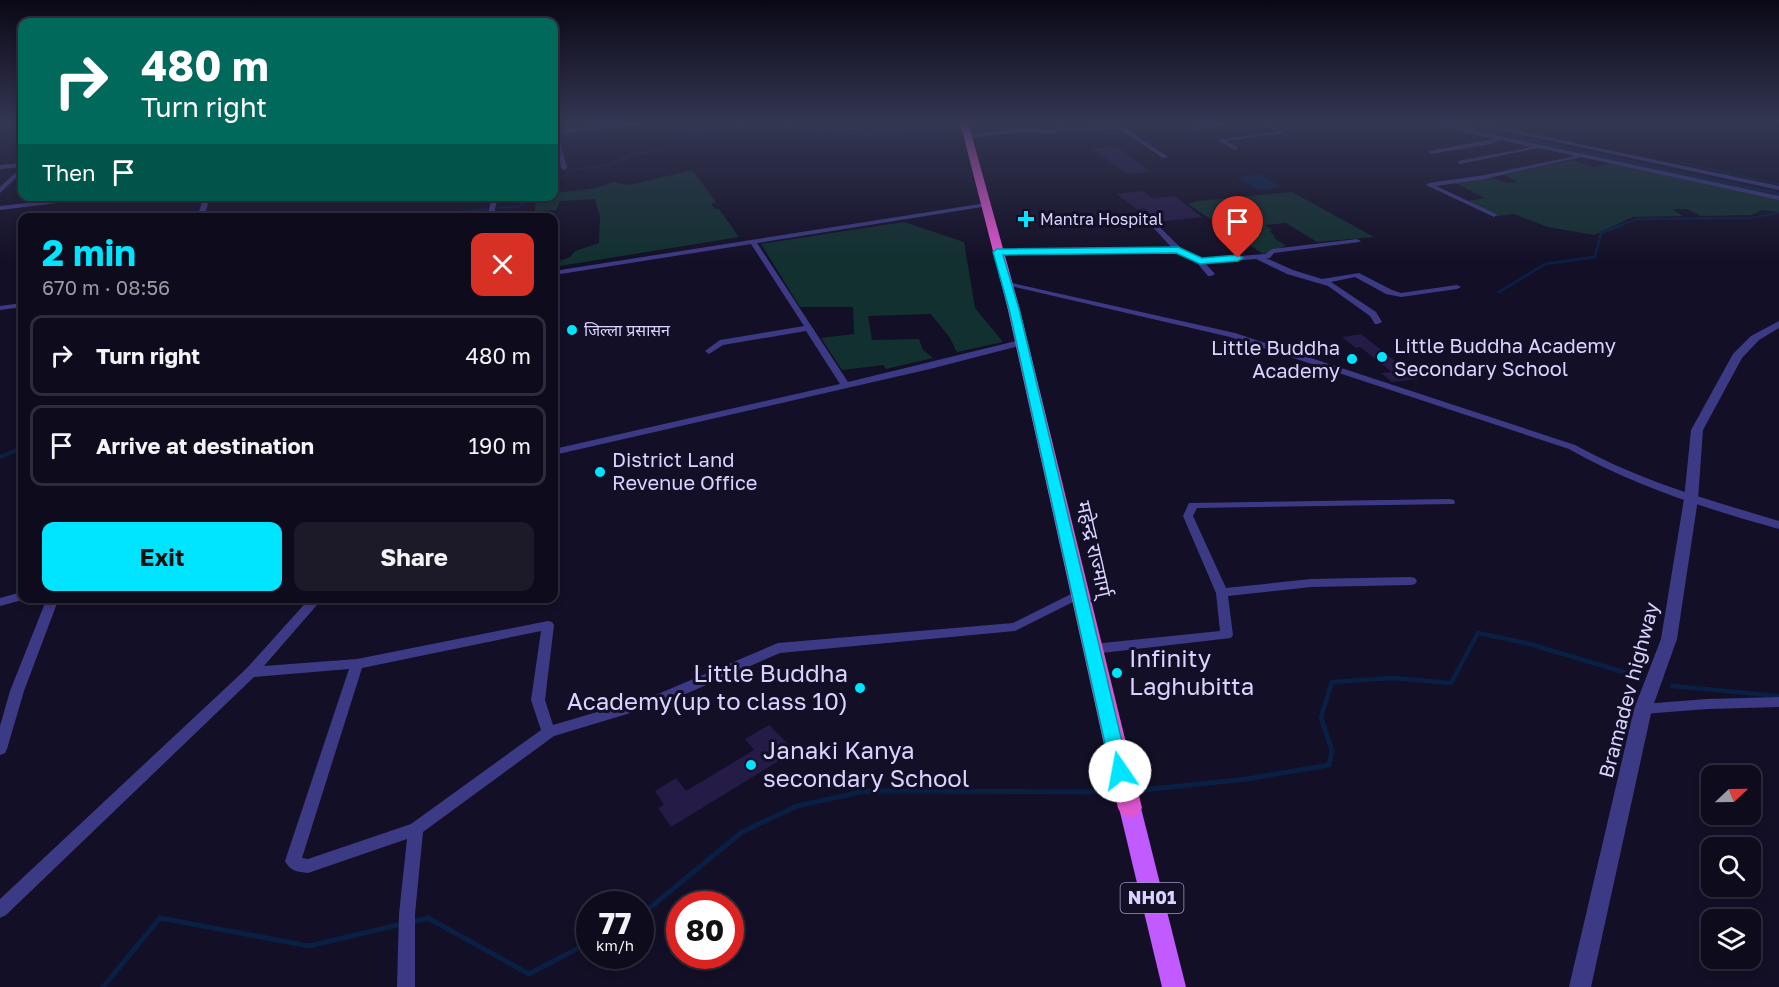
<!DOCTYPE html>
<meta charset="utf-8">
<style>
:root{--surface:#0e0b1c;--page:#1c1929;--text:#f1f3f6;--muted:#9b9ba3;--line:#2e2b3b;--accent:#00e5ff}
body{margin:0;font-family:"Golos Text","Noto Sans Devanagari",sans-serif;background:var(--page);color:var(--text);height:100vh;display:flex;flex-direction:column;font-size:22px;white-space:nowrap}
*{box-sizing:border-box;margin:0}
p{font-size:20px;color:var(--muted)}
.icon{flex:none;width:33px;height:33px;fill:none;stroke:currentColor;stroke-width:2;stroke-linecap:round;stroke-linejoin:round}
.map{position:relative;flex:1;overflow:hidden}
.details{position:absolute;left:18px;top:213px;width:540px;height:390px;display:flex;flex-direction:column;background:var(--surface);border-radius:12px;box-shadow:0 3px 9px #0003,0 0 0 2px var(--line)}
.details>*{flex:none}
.hud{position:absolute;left:18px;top:18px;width:540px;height:183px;border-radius:12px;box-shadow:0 3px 9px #0003,0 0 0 2px var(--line);background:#00695c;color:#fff;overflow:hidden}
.needle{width:39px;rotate:68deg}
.fabs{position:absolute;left:1701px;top:765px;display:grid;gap:12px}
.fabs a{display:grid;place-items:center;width:60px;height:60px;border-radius:12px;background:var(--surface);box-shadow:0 3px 9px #0003,0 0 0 2px var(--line);font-size:30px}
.speed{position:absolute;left:576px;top:891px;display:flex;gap:12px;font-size:30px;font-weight:700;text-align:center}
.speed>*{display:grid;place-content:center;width:78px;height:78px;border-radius:50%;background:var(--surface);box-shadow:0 3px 9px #0003,0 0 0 2px var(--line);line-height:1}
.speed small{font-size:15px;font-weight:400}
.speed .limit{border:9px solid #d22;background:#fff;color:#111}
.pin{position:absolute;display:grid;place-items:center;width:51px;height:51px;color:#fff;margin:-62px -26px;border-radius:50% 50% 50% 0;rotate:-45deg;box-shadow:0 0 6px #0007}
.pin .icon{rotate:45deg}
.me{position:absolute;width:66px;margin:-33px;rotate:348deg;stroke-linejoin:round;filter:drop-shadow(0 0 4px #0008)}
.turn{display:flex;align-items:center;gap:21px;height:126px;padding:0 24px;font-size:27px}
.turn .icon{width:78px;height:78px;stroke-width:2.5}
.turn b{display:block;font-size:42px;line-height:51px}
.then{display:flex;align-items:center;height:57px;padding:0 24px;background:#0003;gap:12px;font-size:22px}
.round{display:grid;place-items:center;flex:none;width:63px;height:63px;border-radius:12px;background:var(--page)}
.overview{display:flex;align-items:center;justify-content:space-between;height:102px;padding:0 24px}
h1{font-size:36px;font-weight:700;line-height:45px;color:var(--accent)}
.action{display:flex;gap:12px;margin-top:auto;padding:12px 24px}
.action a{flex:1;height:69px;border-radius:12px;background:var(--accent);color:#111;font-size:24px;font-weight:700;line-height:69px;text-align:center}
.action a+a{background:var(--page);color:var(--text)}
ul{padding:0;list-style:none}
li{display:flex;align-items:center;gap:18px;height:81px;margin:0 12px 9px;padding:0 12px;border:3px solid var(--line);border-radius:12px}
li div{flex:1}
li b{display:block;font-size:22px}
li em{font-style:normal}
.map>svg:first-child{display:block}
.green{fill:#12302f}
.water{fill:#0a1f44}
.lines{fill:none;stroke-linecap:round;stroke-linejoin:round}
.stream-far4{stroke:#0a1f44;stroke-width:2}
.stream-far3{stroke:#0a1f44;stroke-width:3}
.stream-far2{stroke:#0a1f44;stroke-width:4}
.stream-far1{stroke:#0a1f44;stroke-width:4.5}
.stream{stroke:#0a1f44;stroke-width:5}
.canal{fill:#0a1f44;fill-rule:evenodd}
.building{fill:#241b47}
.minor{fill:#3d3a85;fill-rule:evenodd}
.tertiary{fill:#3d3a85;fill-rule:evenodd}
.primary{fill:#c25bff;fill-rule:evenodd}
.trunk{fill:#e055d1;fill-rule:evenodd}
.route{fill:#00e5ff;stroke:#0095a6;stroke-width:1.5}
.poi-dot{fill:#00e5ff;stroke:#130f26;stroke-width:2}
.labels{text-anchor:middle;stroke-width:6;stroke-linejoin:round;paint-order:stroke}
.far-poi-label{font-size:16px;fill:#d9d4ff;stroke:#130f26;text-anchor:start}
.shield{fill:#130f26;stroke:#9e99be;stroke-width:1.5}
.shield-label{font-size:18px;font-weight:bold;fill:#d9d4ff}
.poi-label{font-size:20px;fill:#d9d4ff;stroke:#130f26;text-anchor:start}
.street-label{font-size:20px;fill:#d9d4ff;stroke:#130f26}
.near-poi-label{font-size:24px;fill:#d9d4ff;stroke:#130f26;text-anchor:start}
</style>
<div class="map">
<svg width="1779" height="987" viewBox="0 0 1779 987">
<rect width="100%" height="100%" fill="#130f26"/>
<path class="green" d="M1571,160L1594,167L1612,163L1779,199V212L1762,210L1752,215L1701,216L1687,209H1672L1683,216L1633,217L1594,235L1548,227L1514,214L1496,216L1467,201L1485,198L1455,183L1491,178L1508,183L1518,182L1504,175Z
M692,170L716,202L711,204L715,209H719L739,237L554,267V263L570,257L575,251L599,243L600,217L595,199L560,201L556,210L535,211L536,197L554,196V193L597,188L613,182L629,185Z
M1292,192L1374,237L1317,242L1286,223L1265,225L1272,230L1269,231L1275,236L1273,237L1286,246L1263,254L1188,204L1198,201Z
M904,222L964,242L975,308L1003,342L957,352L950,338L931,314L868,316L872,340L919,339L923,350L933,358L886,369L883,365L842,370L821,338L854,334L853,307H800L761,244Z"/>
<path class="water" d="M1260,174L1282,187L1258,190L1236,177Z"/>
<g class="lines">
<path class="stream-far4" d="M1681,163L1779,184
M554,182L573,170L608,165L635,154L658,150L690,132L729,126L777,125L859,134L942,137
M499,208L520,206L530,196
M447,218L461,212L487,209
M1618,226L1637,219L1750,218L1779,213"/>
<path class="stream-far3" d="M1499,292L1545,264L1595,257L1601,233L1622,225"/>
<path class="stream-far2" d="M0,457L22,448"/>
<path class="stream-far1" d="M1672,686L1779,696
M1324,727L1321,717L1332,682L1393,678L1451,683L1478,633L1530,644L1633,675"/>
<path class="stream" d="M1133,791L1247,779L1329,765L1332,751L1324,726
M640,916L742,832L797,806L865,791L1120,792
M412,922L428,918L529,974L590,942
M103,987L160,918L309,946L402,924"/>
<path class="canal" d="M1437,122H1452L1779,192V196Z"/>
</g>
<path class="building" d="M1115,146L1152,172L1128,174L1092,149Z
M1143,191L1152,198L1175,196L1202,217L1157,222L1144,208L1138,210L1117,194Z
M1361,334L1418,379L1392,382L1381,373L1392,372L1360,347L1356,348L1342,337Z
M1315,344L1329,356H1313L1301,346Z
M769,725L795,751L671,827L658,808L664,805L655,791L676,778L686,791L754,750L745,739Z"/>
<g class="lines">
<path class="minor" d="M629,122H668L558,134L567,168L564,170L561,168L554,131Z
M1063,122H1069L1062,129L1107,126L1125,128L1168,157L1163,158L1121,130L1115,129L1058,131L1054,134L1022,132L967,138L964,136L1022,128L1053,130Z
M1226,122H1245L1192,130L1189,128Z
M1261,122H1267L1284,133L1226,141L1237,147V149L1235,150L1217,140L1275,132Z
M1423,122H1434L1779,196V200L1581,157L1485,179L1436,186L1496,214L1497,215L1494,217L1426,185L1429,183L1485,175L1575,156L1538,148L1460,164L1458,163V161L1532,147L1500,140L1491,144L1431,154L1428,152L1429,151L1494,139Z
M1464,122H1476L1779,186V190Z
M22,163V167L0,169V165Z
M22,167V172L0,193V187Z
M89,196H115L0,210V206Z
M204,196H210L204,218H197Z
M492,196H498L493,218H487Z
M986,203L988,204V206L757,243L848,382L1020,340L1023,341V345L930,369L554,455V449L840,384L806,331L723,345L709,354L705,351L720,340L804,326L751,244L554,275V271Z
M1142,210L1181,248L1201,259L1265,254L1272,249L1357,239L1361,241L1359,242L1274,253L1270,258H1266L1293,270L1322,279L1359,273L1392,290L1401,293L1457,285L1461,287L1457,289L1401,297L1386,294L1355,277L1331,282L1376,312L1382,322L1378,324H1375L1370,316L1328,286L1287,274L1256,259L1205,263L1215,274L1211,276H1208L1197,263L1177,252L997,254L993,252L997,250L1172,248L1140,213V211Z
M1003,281L1235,333L1575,445C1640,481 1709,500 1779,521V529C1707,509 1634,486 1569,449L1230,337L1006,285H1003Z
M22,303V307L0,310V306Z
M1450,499L1454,500L1455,502L1454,504L1197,508L1193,516L1226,588L1311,579L1411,577L1415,578L1417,581L1415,584L1411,585L1311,587L1228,596L1233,635L1231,638L1093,654L1089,652L1087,649L1089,646L1093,644L1220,631L1216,593L1183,516L1189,503Z
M1079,590L1083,591L1085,594L1083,597L1015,631L780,653L667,702L554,736L423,832L415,914V987H397L399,914L407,839L308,873C298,872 290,871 285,861L349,669L254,677L6,915L0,918V899L246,669L310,598H323L264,666L357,659L548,621L552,622L554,625L545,700L553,725L658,694L778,643L1013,623ZM541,631L531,700L541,730L411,824L308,859L302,858L362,668Z
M22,592V598L26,599L0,606V598Z
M47,598H59L24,691L7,749L5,753L0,755V726L10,691Z
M1779,697V707L1707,709L1643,714L1638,713L1636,709L1638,705L1643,704L1707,699Z"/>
<path class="tertiary" d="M1779,321V328L1759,340L1742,358L1703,430L1698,499L1677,639L1652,709L1591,987H1569L1634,709L1661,639L1684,499L1691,430L1733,354L1751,336Z"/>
<path class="primary" d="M1130,799L1137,802L1141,808L1186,987H1162L1119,808L1123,802Z"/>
<path class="trunk" d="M960,122H968L1020,310L1142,808L1138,815L1130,818L1122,815L1118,808L1008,310Z"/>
</g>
<linearGradient id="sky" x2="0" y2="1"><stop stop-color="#0a0815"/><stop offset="0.47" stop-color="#333752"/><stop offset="1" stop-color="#333752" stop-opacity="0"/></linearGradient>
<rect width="1779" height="261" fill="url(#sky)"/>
<path class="route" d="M1178,247L1202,258L1238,255L1243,258L1238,261L1200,264L1176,253L1003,255L1019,309L1129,771L1127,776L1120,779L1114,776L1111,771L1009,309L993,252L997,249Z"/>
<g class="poi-dot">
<path d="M1023 210h6v6h6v6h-6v6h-6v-6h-6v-6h6z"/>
<circle cx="572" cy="330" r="6"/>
<circle cx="1382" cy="357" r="6"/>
<circle cx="1352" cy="359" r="6"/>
<circle cx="600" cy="472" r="6"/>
<circle cx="1117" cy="673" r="6"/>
<circle cx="860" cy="688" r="6"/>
<circle cx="751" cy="765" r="6"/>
</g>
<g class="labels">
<g class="far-poi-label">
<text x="1040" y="225">Mantra Hospital</text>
<text x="584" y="336">जिल्ला प्रसासन</text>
</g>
<rect class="shield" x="1120.5" y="883" width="63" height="30" rx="4.5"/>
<g class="shield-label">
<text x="1152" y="904">NH01</text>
</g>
<g class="poi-label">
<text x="1394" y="353">Little Buddha Academy<tspan x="1394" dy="23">Secondary School</tspan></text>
<text x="1340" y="355" text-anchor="end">Little Buddha<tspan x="1340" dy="23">Academy</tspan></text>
<text x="612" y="467">District Land<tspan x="612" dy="23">Revenue Office</tspan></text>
</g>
<g class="street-label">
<text transform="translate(1094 549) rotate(77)" y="7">महेन्द्र राज्मार्ग्</text>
<text transform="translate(1629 690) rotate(-75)" y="7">Bramadev highway</text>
</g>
<g class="near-poi-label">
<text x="1129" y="667">Infinity<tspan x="1129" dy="28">Laghubitta</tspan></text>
<text x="848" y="682" text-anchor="end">Little Buddha<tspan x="848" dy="28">Academy(up to class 10)</tspan></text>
<text x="763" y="759">Janaki Kanya<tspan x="763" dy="28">secondary School</tspan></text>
</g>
</g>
</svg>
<div class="fabs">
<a><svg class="needle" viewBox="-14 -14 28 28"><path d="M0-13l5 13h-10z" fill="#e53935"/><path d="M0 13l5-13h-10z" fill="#9b9ba3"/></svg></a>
<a><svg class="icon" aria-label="search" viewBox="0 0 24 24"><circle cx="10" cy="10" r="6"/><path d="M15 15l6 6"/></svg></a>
<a><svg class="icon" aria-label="layers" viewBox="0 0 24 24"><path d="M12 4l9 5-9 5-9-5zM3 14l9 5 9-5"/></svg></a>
</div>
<div class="speed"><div>77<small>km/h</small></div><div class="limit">80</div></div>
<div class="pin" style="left:1238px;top:258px;background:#d93025"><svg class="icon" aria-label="arrive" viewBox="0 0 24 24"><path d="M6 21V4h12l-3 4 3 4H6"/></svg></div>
<svg class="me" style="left:1120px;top:771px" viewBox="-20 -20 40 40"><circle r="19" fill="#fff"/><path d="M0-13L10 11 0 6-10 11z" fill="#00e5ff"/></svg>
<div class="hud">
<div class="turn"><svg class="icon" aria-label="right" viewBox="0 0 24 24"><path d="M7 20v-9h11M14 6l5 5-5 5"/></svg><div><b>480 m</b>Turn right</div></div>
<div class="then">Then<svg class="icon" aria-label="arrive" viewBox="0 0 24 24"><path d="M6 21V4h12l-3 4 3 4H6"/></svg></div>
</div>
<section class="details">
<div class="overview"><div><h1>2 min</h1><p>670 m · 08:56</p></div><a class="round" style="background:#d93025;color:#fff"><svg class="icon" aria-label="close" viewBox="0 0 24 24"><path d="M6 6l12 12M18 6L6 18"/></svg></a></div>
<ul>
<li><svg class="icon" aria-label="right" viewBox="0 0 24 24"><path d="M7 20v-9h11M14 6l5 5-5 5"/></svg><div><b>Turn right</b></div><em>480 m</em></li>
<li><svg class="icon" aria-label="arrive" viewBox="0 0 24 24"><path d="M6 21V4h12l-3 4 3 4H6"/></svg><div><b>Arrive at destination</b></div><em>190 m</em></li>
</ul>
<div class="action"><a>Exit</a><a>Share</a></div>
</section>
</div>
